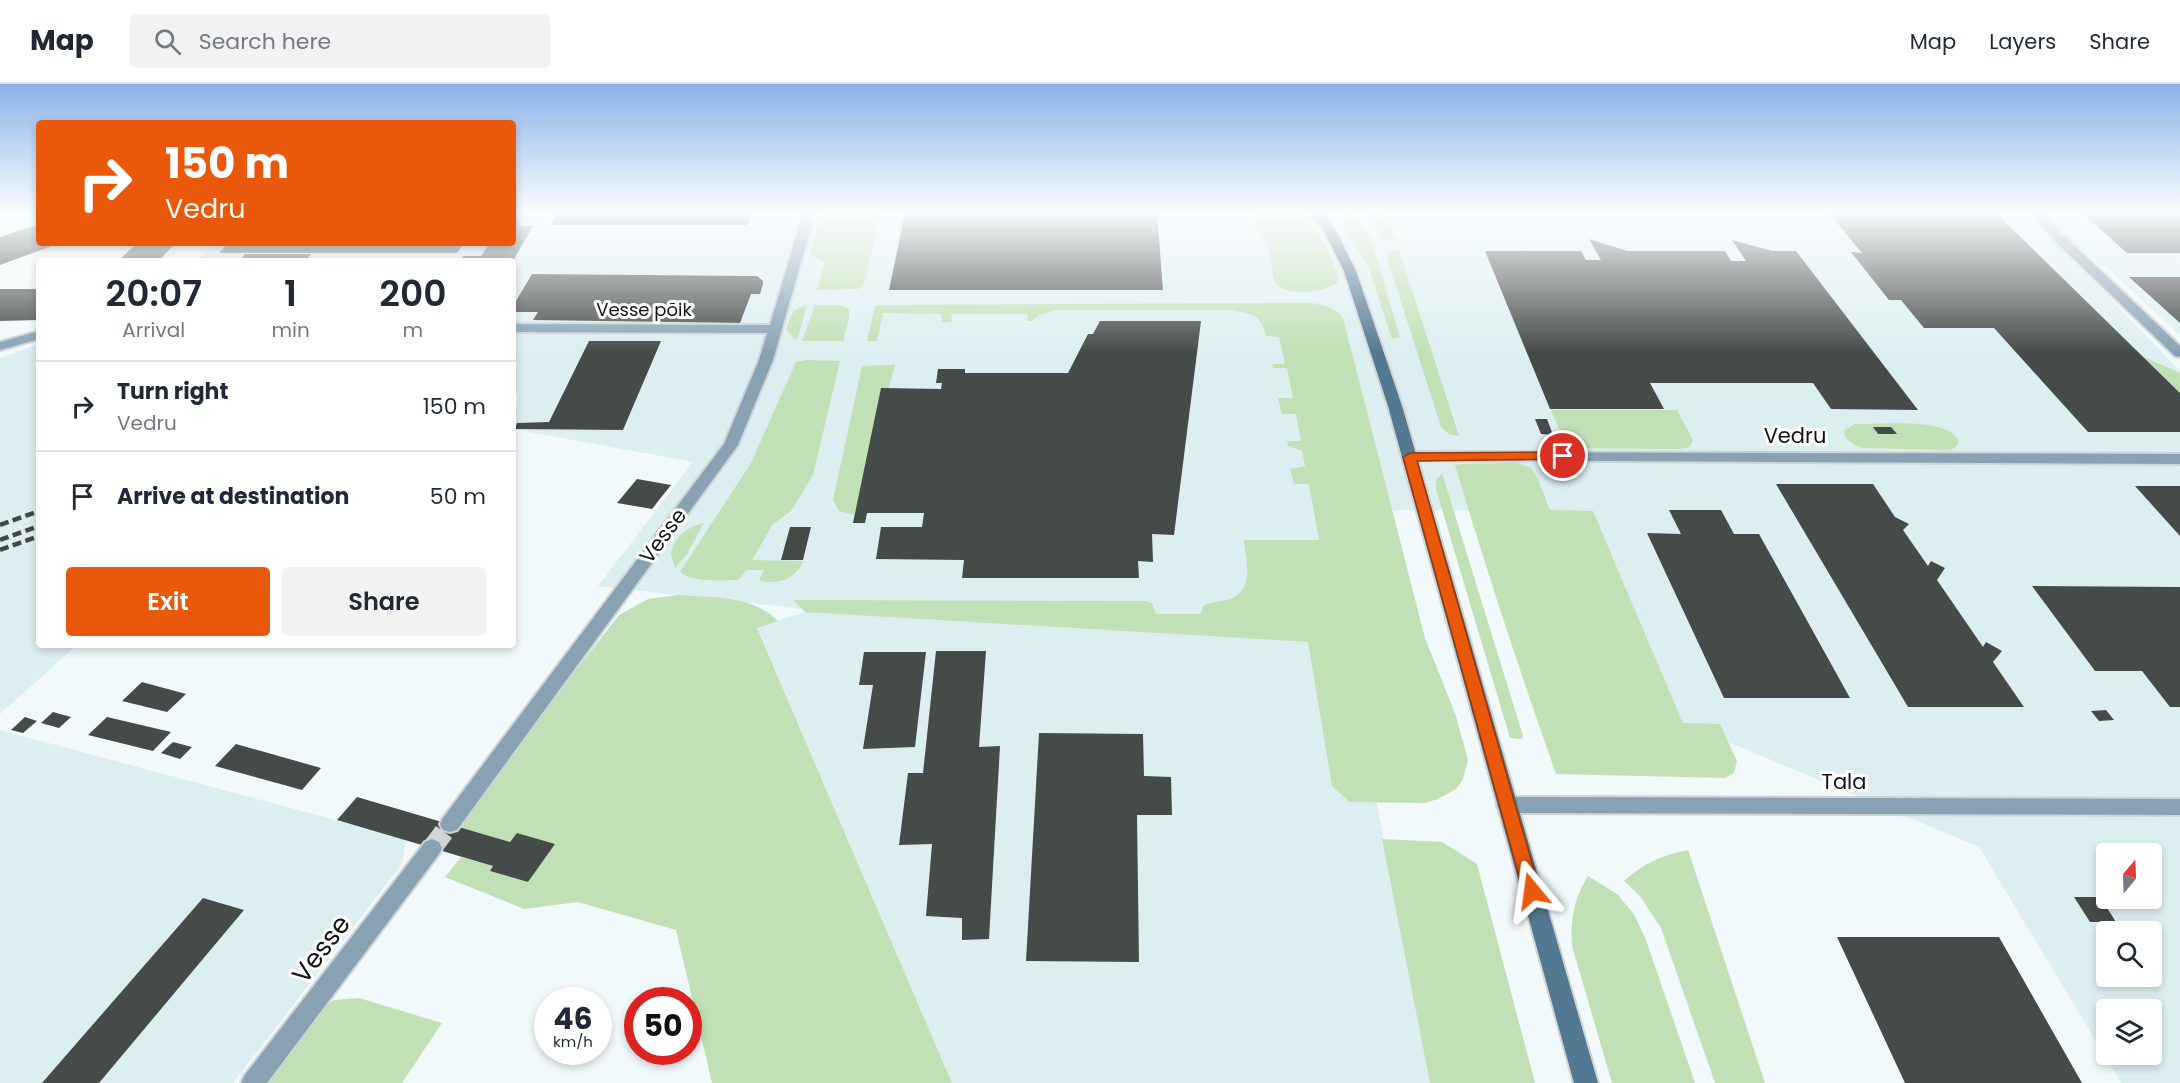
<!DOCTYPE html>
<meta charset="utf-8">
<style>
:root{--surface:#fff;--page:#f2f2f3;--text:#1f2937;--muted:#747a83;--line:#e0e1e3;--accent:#ea580c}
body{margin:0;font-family:Poppins,sans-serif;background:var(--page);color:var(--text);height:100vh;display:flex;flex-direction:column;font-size:22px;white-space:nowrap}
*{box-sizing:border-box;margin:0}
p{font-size:20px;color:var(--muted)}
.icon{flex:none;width:33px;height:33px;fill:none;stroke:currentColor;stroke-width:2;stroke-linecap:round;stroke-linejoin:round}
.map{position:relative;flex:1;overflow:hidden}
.panel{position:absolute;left:36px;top:174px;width:480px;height:390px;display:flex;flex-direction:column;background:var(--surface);border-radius:6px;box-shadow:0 3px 9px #0003}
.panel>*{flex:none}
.guide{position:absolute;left:36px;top:36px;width:480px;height:126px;border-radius:6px;box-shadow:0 3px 9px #0003;background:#ea580c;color:#fff;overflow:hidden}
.needle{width:39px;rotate:19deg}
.tools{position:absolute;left:2096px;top:759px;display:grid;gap:12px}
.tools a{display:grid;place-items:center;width:66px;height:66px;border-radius:6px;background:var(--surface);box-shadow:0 3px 9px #0003;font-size:30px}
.speed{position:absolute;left:534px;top:903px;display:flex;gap:12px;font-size:30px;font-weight:700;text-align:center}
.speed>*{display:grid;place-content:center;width:78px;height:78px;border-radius:50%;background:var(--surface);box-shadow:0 3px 9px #0003;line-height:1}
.speed small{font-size:15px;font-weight:400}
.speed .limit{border:9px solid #d22;background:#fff;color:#111}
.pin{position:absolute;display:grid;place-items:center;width:51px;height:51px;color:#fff;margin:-26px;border:3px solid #fff;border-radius:50%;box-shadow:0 2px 6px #0007}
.me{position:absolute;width:66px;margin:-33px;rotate:344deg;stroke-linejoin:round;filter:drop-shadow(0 0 4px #0008)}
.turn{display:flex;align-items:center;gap:21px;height:126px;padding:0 30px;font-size:27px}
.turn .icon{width:78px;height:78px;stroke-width:2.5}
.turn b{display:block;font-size:42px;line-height:51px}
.eta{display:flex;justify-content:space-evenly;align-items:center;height:102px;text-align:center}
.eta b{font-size:36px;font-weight:600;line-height:42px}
.action{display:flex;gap:12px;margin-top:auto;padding:12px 30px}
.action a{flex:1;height:69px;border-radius:6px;background:var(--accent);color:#fff;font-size:24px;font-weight:600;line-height:69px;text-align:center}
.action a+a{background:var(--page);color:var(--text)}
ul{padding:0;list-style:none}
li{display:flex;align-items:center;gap:18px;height:90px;padding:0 30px;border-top:2px solid var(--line)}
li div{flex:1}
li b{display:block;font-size:22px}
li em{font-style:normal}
header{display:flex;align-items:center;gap:36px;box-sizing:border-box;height:84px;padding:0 30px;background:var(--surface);border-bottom:2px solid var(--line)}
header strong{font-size:28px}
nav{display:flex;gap:33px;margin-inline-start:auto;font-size:21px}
.search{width:420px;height:54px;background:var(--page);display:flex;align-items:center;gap:15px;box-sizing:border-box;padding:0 21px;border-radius:6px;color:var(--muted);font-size:22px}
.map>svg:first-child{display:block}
.built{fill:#ddeef0;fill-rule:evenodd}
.green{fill:#c1e0b6}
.building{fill:#454b49}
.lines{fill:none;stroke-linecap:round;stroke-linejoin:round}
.minor-tunnel{stroke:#d0d6d8;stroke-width:20;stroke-dasharray:20 10;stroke-linecap:butt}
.minor-casing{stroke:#ced4d5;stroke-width:4}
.secondary-casing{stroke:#ced4d5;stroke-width:4}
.minor{fill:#89a2b3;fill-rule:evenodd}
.secondary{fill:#537891;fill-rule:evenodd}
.rail{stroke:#444748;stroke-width:4.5;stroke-dasharray:9 4.5;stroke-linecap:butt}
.route{fill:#ea580c;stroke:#983908;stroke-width:1.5}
.labels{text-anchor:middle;stroke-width:6;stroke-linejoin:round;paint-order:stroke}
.far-street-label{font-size:18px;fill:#111314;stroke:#fff}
.street-label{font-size:21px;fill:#111314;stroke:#fff}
.near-street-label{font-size:26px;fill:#111314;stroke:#fff}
</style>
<header>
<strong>Map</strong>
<div class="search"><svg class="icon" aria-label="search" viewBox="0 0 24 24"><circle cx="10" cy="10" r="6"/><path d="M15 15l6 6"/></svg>Search here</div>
<nav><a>Map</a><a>Layers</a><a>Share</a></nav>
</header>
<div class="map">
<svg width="2180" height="999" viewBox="0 0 2180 999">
<rect width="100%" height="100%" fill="#f2f9fa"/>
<path class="built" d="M513,129H2180V251L2105,182H2079L2180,287V999H2121L1979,763L1683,639L1593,427L1314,426L1319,456L1346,557L1430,999H952L757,543L811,526L598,502L693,378L513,345L518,312H513V177H197L215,159H513ZM2106,770H2151V814H2106ZM2106,848H2151V892H2106ZM2106,926H2151V970H2106Z
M39,260V561H77L0,630V274Z
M0,646L406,755L402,780L233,999H0Z"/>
<path class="green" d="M820,129H881L864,199L859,205L817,206L825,178L810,171Z
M1248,129H1302C1313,141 1342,183 1337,199C1326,208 1284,214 1275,198C1271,190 1272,176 1269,166C1265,153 1255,140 1248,129Z
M1337,129H1356L1371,155L1400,253L1392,255L1369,185Z
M1366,129H1386L1396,159L1382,155Z
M1394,166H1399L1459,352L1449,350L1441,343L1386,171Z
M1279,219C1302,219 1329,215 1343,234L1425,554L1456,632L1468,676L1463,695L1456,705L1438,715L1425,719L1350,718L1332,702L1308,558L805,528L793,516L1145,517L1152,519L1156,530H1201L1203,522C1211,517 1220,518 1230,515C1255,506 1246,476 1244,456H1319L1309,400H1294L1290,385L1305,382L1302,367L1288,362L1287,357H1301L1296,330H1282L1278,314H1293L1287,284H1273L1272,280H1285L1279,253L1266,252C1261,230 1253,231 1232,226H1055L1039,231L1032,237H1028L1027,230H952L951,238H941L942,230L883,229L877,257H867L875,222L878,221Z
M807,221L798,253L796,256L786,246C790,233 792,224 807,221Z
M815,221H840L849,225V235L843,257H802Z
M2144,273L2180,289V309Z
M807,276L840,277L813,391L791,427L773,440L752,476L803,477C797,495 776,502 759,496L764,486H746L738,496C721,496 693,499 680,488L751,379L796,278Z
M895,281L855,431L839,427L833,416L862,282Z
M1551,326H1677L1693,356L1690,363L1679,365L1568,364Z
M1855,340C1878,341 1951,332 1959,358L1955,364L1949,366L1862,364C1853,361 1844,356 1844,346Z
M1462,380L1517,379L1531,384L1537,393L1550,426L1593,427L1683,639L1720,640L1737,677L1734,689L1725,694L1556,690C1520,588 1486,485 1455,381Z
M1442,389L1523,652L1521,655L1510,654L1436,405V397Z
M704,439L687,470L675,484L671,470C674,453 687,443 704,439Z
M679,511C714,514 752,511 778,537L757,544L952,999H712L676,846L578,818L524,825L445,793L461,773L493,782L490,787L528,798L554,760L517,749L510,758L460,743L534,640L619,531L648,515Z
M1382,755L1442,758L1477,780L1535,999H1430Z
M1688,766L1765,999H1715L1661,844L1640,812L1624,797C1646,778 1660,772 1688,766Z
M1588,792L1617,810L1634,830L1646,856L1695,999H1612L1572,862C1570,836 1574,814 1588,792Z
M359,914L442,939L402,999H265L319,926L334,916Z"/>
<path class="building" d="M513,129H526L518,142H533L513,177H460L463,172H481L490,159H513Z
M558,129H752L747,141H550Z
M905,129H1157L1163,206H889Z
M1829,129H1996L2180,309V348H2088L1994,244H1924L1901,216H1889L1851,168L1862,169Z
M2082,129H2180V169H2127Z
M39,140V159H60L0,181V153Z
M1589,155L1627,167H1725L1731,177H1746L1732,156L1772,167H1796L1918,326L1831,325L1813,299H1650L1664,325H1550L1485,167H1581L1586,176H1601Z
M137,159H176L158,177H118Z
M228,159H464L457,169H219Z
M245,170H311L305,177H239Z
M532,190L751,192H757L763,197V200L760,210H751L740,239L533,236L538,228H513V222Z
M2129,193H2180V239Z
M0,205H39V236L0,237Z
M1100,237H1201L1174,451L1152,450L1153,478L1138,477L1139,494H962L964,476L876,475L881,443H922L924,429H867L865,439H853L881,304L941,305L942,299H936L938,285H965V289H1068L1088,250H1093Z
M589,257H661L623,346L515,345L517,339L549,338Z
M1535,335H1547L1553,351L1541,350Z
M1873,343H1891L1897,350H1878Z
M637,395L671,401L652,425L617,419Z
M1776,400H1873L1895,433L1909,440L1903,446L1928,482L1931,477L1945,484L1937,496L1983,563L1986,558L2002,567L1993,578L2024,623H1908Z
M2135,402H2180V452Z
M1669,426H1721L1734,450H1759L1850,614H1724L1647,449L1681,450Z
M790,443H811L803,476H781Z
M2032,502L2180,503V623H2170L2142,587H2095Z
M936,567H986L979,663L1000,662L989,855L962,856V834L926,832L932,760L899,761L908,689H923Z
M864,568H926L915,663L863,665L873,601H859Z
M142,598L186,610L167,628L122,617Z
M2106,626L2114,636L2099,637L2091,627Z
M53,628L71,633L59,644L41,639Z
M25,633L37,637L23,649L11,646Z
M107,633L171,648L153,667L88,651Z
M1039,649L1143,650L1144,692L1171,693L1172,731H1137L1139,878L1026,877Z
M173,658L192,663L180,675L161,669Z
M236,660L321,684L302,706L215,682Z
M357,713L510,758L517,749L555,760L528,798L490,787L493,782L337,736Z
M2074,813H2100L2116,838H2090Z
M203,814L244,826L99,999H42Z
M1837,853H1999L2082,999H1905Z"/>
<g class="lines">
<path class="minor-tunnel" d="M432,764L450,740"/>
<defs>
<path id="minor" d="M803,129H815L773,276L738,361L457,746L450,748L443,746L440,740L443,734L724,360L759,276L767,249L513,248V240L770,241Z
M2032,129H2044L2059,147L2180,262V273L2175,272L2051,153Z
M39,247V255L0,266V258Z
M1409,368L2180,370V380L1404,376L1402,373Z
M1507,713L2180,715V731L1507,729L1500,727L1497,721L1500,715Z
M432,755L439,758L442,764L439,770L267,999H241L245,991L425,758Z"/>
<path id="secondary" d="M1311,129H1323L1337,149L1356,187L1402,322L1598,999H1574L1388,322L1344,187L1325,149Z"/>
</defs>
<use href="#minor" class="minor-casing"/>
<use href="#secondary" class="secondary-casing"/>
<use href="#minor" class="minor"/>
<use href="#secondary" class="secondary"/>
<path class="rail" d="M0,441L39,427
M0,456L39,442
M0,466L39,452"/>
</g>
<linearGradient id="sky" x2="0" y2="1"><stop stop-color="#8cb3e9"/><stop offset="0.48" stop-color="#f9fcfd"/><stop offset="1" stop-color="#f9fcfd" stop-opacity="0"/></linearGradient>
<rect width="2180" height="269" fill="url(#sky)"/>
<path class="route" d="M1563,368L1567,369V375L1417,377L1540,807L1538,812L1532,814L1525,812L1523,807L1403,373L1410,369Z"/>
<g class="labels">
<g class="far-street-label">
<text x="644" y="232">Vesse põik</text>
</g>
<g class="street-label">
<text x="1795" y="359">Vedru</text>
<text transform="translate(663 452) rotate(-53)" y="7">Vesse</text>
<text x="1844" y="705">Tala</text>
</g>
<g class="near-street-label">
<text transform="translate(321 865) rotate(-53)" y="9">Vesse</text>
</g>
</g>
</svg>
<div class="tools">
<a><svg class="needle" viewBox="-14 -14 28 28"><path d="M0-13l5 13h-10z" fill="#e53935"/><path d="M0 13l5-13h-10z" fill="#747a83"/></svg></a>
<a><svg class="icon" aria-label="search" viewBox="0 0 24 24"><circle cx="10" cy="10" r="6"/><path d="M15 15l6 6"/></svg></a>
<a><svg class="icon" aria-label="layers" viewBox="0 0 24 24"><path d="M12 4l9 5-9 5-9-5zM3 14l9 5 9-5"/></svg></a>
</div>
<div class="speed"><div>46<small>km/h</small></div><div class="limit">50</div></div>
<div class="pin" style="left:1563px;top:372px;background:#d93025"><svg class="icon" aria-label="arrive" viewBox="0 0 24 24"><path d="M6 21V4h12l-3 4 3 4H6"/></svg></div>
<svg class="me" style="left:1532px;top:807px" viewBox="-20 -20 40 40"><path d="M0-17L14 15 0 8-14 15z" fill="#ea580c" stroke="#fff" stroke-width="4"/></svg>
<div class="guide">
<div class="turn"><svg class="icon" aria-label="right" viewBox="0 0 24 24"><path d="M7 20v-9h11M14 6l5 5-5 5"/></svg><div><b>150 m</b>Vedru</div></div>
</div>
<section class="panel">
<div class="eta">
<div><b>20:07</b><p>Arrival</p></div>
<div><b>1</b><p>min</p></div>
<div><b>200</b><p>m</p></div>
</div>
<ul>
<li><svg class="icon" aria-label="right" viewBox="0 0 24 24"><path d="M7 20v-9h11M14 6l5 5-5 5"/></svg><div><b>Turn right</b><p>Vedru</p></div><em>150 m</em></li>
<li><svg class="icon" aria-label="arrive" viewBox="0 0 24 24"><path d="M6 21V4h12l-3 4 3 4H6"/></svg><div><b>Arrive at destination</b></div><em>50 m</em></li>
</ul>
<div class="action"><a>Exit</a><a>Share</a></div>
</section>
</div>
